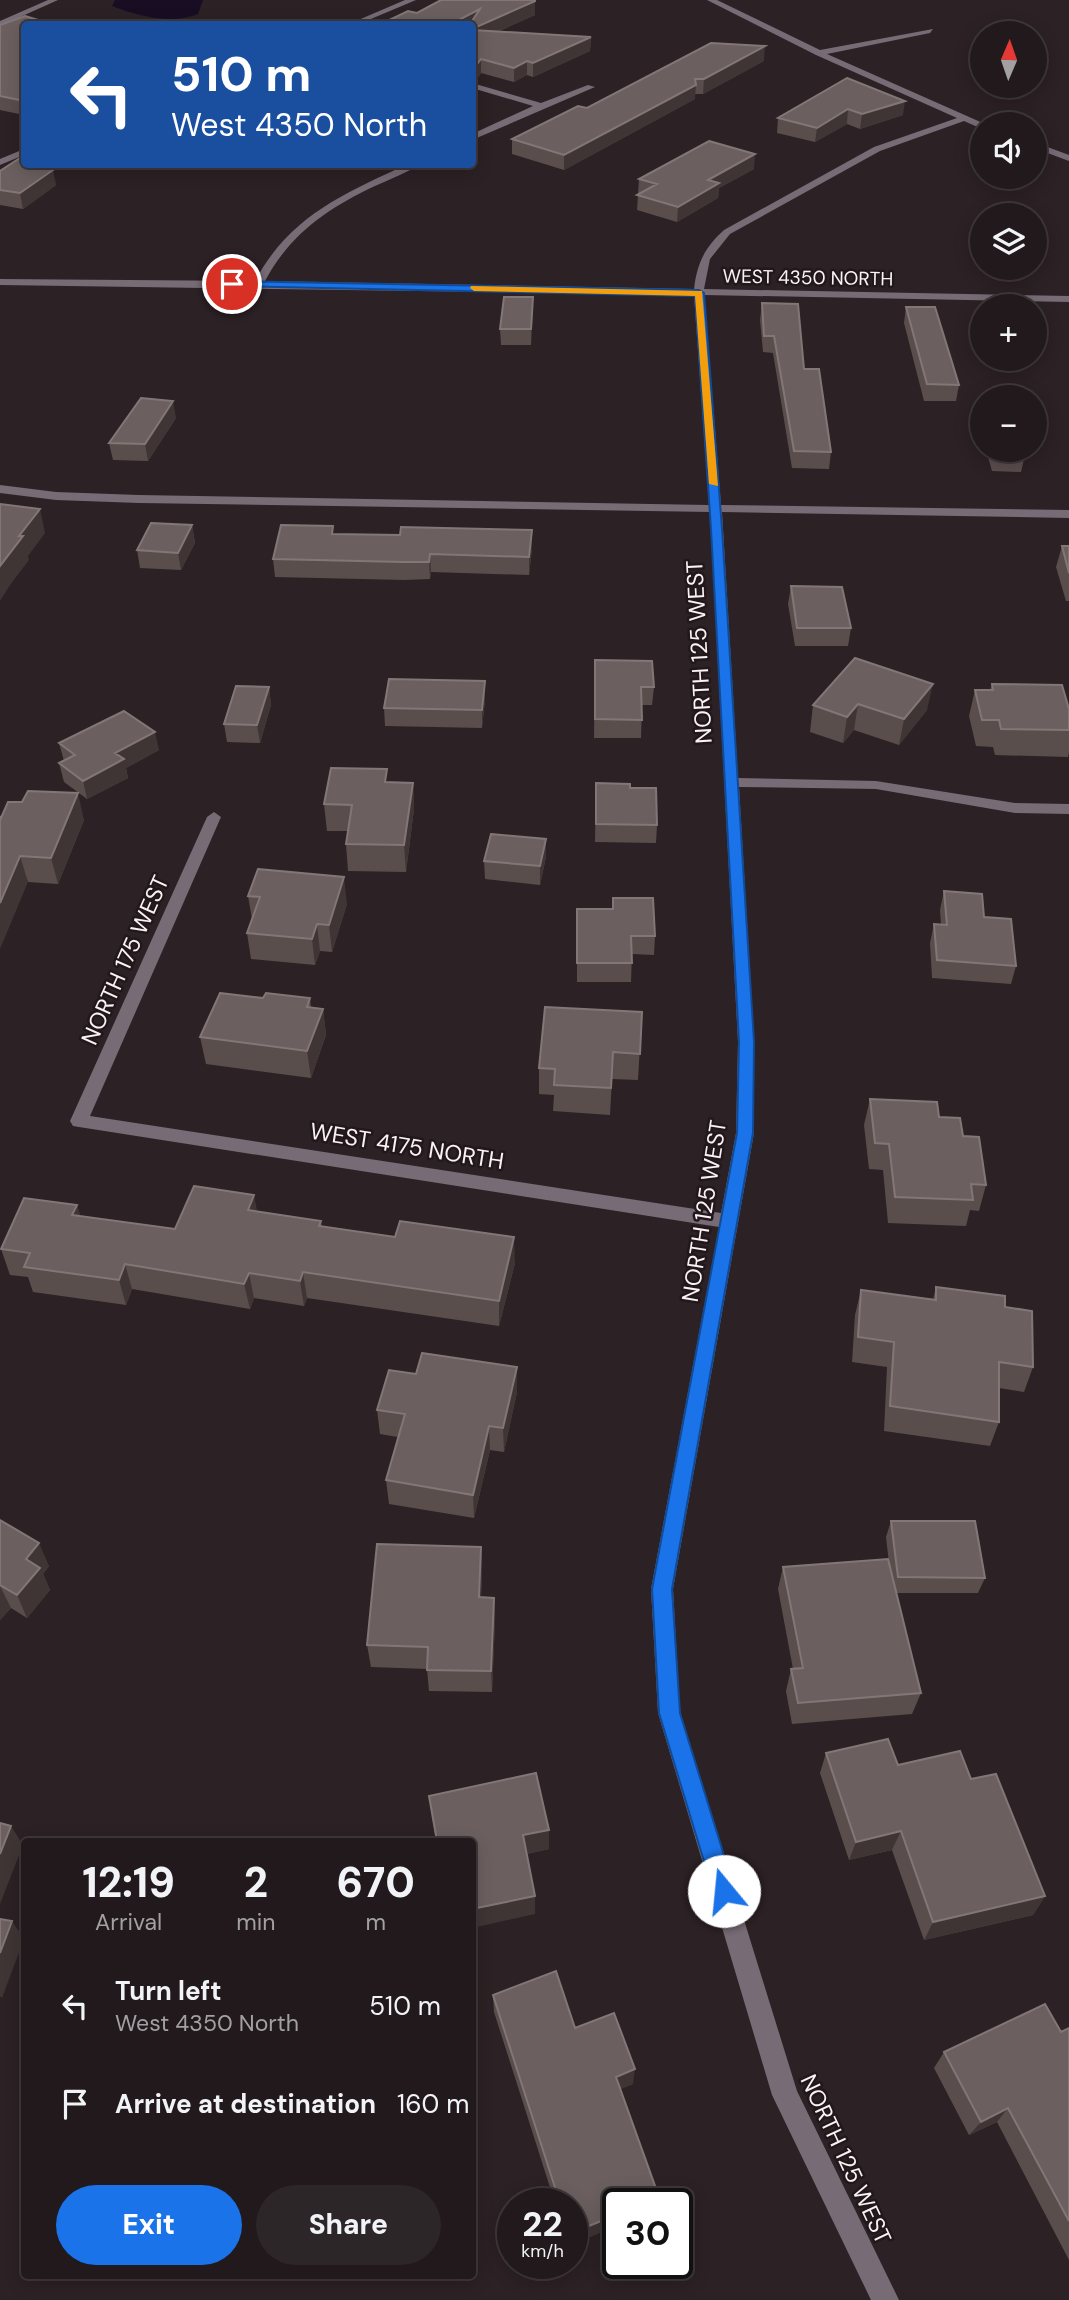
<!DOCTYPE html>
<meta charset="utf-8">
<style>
:root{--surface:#21191b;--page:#2d2628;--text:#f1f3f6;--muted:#a2a0a3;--line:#3e383a;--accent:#1a73e8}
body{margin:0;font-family:"DM Sans",sans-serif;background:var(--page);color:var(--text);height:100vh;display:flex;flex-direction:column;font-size:26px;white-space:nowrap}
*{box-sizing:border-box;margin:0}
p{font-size:23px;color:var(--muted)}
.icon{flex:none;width:38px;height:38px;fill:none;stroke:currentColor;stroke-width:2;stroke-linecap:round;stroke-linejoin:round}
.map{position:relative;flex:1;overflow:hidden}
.sheet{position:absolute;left:21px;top:1838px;width:455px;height:441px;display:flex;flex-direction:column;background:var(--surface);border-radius:7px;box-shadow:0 4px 18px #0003,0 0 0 2px var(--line)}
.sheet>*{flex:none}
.banner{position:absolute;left:21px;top:21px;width:455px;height:147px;border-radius:7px;box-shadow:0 4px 18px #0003,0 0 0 2px var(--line);background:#1a4fa0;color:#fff;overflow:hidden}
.needle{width:46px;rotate:2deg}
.tools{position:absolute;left:970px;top:21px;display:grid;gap:14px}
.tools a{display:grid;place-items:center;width:77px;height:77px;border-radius:50%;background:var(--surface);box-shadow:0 4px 18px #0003,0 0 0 2px var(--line);font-size:35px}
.speed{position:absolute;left:497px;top:2188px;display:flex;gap:14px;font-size:35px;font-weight:700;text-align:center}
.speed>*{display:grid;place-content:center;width:91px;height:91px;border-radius:50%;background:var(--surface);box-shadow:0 4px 18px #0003,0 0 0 2px var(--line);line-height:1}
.speed small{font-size:18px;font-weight:400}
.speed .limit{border:4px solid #111;border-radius:10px;background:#fff;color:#111}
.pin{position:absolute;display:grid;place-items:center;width:60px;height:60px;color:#fff;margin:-30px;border:4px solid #fff;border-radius:50%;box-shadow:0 2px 7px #0007}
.me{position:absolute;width:77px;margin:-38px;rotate:343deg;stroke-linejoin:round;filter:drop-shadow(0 0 5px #0008)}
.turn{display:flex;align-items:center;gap:24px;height:147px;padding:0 35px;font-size:32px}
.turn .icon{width:91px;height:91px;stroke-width:2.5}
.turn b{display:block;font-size:49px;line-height:60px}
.eta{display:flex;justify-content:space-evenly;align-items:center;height:119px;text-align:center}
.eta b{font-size:42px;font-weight:800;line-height:49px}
.action{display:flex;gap:14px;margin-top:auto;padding:14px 35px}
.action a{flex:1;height:80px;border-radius:42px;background:var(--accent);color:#fff;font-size:28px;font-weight:800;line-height:80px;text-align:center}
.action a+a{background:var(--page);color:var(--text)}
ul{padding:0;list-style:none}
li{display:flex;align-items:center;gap:21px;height:98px;padding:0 35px}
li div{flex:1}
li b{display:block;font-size:26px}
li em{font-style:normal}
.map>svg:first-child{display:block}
.water{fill:#180d23}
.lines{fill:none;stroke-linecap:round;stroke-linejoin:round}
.minor{fill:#776b75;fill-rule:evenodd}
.wall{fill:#5a4e4d}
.shaded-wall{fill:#403535}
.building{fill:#6b605f;stroke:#827776;stroke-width:2}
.route{fill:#1a73e8;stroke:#114b97;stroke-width:2}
.slow{fill:#f59e0b}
.labels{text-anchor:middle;stroke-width:5;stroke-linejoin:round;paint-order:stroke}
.far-street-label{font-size:19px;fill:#faf3f5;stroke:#22181b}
.street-label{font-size:23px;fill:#faf3f5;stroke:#22181b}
</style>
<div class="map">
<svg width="1069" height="2300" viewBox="0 0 1069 2300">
<rect width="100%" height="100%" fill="#2c2124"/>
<path class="water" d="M115,0H203L198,14C172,25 138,16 112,6Z"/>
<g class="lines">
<path class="minor" d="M48,0H58L0,26V21Z
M405,0H416L359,24H349Z
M707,0H717L820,50L933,29L930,33L827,54L985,124H982V129L964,121L880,151L730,234L710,259L704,289L1069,296V302L704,295L721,505L1069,510V518L722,512L738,778L876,781L1015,803L1069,804V814L1015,813L876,789L739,787L754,1042V1133L673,1589L680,1713L797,2091L899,2300H871L772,2095L658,1713L651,1589L719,1227L79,1127L73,1126L70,1121L207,817L214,812L221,817L90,1116L721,1213L736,1133L738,1042L710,512L139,503L56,500L0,493V485L56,492L139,495L709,505L694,295L0,285V279L255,281C290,216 343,194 408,164H420C407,173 390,179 375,186C328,208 290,234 265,281L694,289C697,263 705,247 724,230L874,147L957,118L816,55Z
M472,83L541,103L588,85L595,87L472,140V134L533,106L472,88Z
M1034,142L1069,155V161L1034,148Z
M24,149V155L0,165V159Z"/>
</g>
<path class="wall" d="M417,13L535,15L497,32L591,37L590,51L533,77L527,75L514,82L481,73L476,81H472V24Z
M24,24V115L0,110V25Z
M764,61L703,94H695V99L564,170L512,154V139L587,108Z
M847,78L903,115L860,129L847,124L815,142L777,133L778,118Z
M60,164H109L107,169H61Z
M754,169L719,188L718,198L677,222L637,210L639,179Z
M0,171L56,185L23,209L0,205Z
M533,297L531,345H501L500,329Z
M762,303L804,369L831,452L829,469L792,468L773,353L763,352L760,320Z
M906,307L959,385L956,401H924L904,323Z
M176,418L148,461L113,460L109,443Z
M986,450H1023L1025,455L1021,472L992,471Z
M192,525L195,543L181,570L140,568L137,550Z
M532,530V548L529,575L431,572L430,579L404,580L275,577L273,559L334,534L400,535Z
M1069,545V601H1066L1056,567L1062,546Z
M791,586L851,628L848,646H795L788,604Z
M855,658L927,710L899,745L854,730L843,743L810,732L813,705Z
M595,660L654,687L652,705H642L641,738H594Z
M485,681V699L482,728L385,726L384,708Z
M992,684L1069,709V752L1068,757L995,755L993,747L976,746L969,716L975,690H990Z
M269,687L271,705L260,743L227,742L224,724Z
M59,743L159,750L126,768L128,778L87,799L64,782L59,763L64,761Z
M388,782L413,783L414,809L406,872L348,871L346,844L348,831H327L324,804Z
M596,783L630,788L657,825L656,843L595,842Z
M0,817L84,820L58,884L28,882Z
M546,857L540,885L485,879L484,861Z
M944,891L984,917L1016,966L1011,984L932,978L930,943L934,924L941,925L940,910Z
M248,896L347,904L332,952L320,951L315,965L251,959L247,933L252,919Z
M613,898L655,936L654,955L632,954L631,982H577V909H612Z
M263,998H310L311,1007L323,1009L326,1035L311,1078L206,1064L200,1037Z
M642,1012L638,1080L612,1079L610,1115L553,1111L554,1095L539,1094V1068Z
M870,1099L939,1117L963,1136L986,1185L979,1211L970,1210L966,1226L888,1223L883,1170L869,1169L864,1125Z
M77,1205L80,1216L175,1229L257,1212L321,1221L322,1226L515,1263L499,1326L307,1298L304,1306L254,1298L250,1309L132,1289L126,1305L33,1292L28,1277L10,1275L1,1249Z
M936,1287L1005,1307L1033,1367L1024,1392L999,1388V1422L990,1446L884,1431L887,1367L852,1362L855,1315L861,1290L933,1299Z
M517,1392L504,1452L490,1450L474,1518L389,1504L386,1480L398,1437L380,1434L377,1410Z
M0,1520L49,1566L43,1574L50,1590L27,1618L11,1608L0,1620Z
M891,1521L985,1578L978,1593H896L921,1693L912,1714L792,1724L786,1691L791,1669H793L778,1589L783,1567L889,1563L886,1537Z
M481,1547L482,1570L481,1597L494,1598L495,1620L492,1692L429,1691L427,1669L371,1667L367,1645Z
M826,1753L971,1779L1045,1896L1033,1915L924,1940L892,1850L849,1860L820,1773Z
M429,1796L549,1830V1849L527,1854L535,1914L472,1841H436Z
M493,1995L575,2028L633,2084L620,2089L572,2203H555L494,2012Z
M1069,2028V2260L997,2122L969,2135L934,2068L944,2052L1061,2032Z"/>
<path class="shaded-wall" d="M535,1V15L472,43V29Z
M480,9L472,24H451Z
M591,37L590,51L533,77V63Z
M765,46L764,61L703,94L704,79Z
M481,59V73L476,81L475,67Z
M527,61V75L514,82V68Z
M696,85L695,99L564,170V155Z
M905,101L903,115L860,129L862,114Z
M848,109L847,124L815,142L817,128Z
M755,154L754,169L719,188L718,198L677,222L678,207L708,180Z
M53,170L56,185L23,209L20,193Z
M533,297V314L531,345V329Z
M173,401L176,418L148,461L145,444Z
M40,509L45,533L28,556L29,560L10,585L0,601V566L19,536Z
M192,525L195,543L181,570L178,553Z
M532,530V548L529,575V557Z
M430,554L431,572L430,579L429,562Z
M485,681V699L482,728V710Z
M933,684L927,710L899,745L904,719Z
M269,687L271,705L260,743L257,725Z
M858,704L854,730L843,743L847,717Z
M155,732L159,750L126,768L128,778L87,799L83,781L115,753Z
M413,783L414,809L406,872L404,845Z
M78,793L84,820L58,884L51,858Z
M546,839V857L540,885V866Z
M20,856L28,882L0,949V903Z
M344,877L347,904L332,952L329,925Z
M317,924L320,951L315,965L312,939Z
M323,1009L326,1035L311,1078L307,1051Z
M254,1195L259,1221L248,1210Z
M77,1205L85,1231L72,1215Z
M514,1237L515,1263L499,1326V1301Z
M125,1264L132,1289L126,1305L119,1280Z
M303,1272L307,1298L304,1306L300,1281Z
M249,1273L254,1298L250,1309L244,1284Z
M517,1367V1392L504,1452L503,1428Z
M489,1426L490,1450L474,1518L473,1495Z
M39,1543L49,1566L43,1574L50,1590L27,1618L17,1595L26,1559Z
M481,1547L482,1570L480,1620L479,1597Z
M0,1586L11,1608L0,1620Z
M494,1598L495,1620L492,1692L491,1671Z
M11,1826L23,1845L0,1904V1854Z
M549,1830V1849L523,1855V1835Z
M901,1831L892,1850L849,1860L856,1842Z
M535,1896V1914L472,1928V1909Z
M1045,1896L1033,1915L924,1940L933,1922Z
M12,1921L24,1939L2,1998L0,1996V1953Z
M635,2069L633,2084L614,2092L616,2077Z
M1008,2108L997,2122L969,2135L981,2122Z
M659,2197L657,2203H643Z
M618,2214V2225L572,2245V2233Z"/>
<path class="building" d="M441,0H535V1L472,29V24H470L480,9L451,24H381L408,11L417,13Z
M25,16L51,24H24V101L0,96V25Z
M472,30L591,37L533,63L527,61L514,68L481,59L475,67H472Z
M711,43L765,46L704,79H695L696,85L564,155L512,139L578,106L587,108Z
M847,78L905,101L862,114L848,109L817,128L778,118Z
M709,141L755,154L708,180L719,183L678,207L637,195L657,184L639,179Z
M23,156H24V164H41L53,170L20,193L0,190V171Z
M504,297H533L531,329H500Z
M762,303L798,304L804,369H819L831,452L794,451L774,336H764Z
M906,307H935L959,385L927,384Z
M141,398L173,401L145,444L109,443Z
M994,450H1023L1025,455L996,454Z
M0,504L40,509L19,536H23L0,566Z
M151,523L192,525L178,553L137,550Z
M281,525L333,526L332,534L400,535L401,527L532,530L529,557L430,554L429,562H403L273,559Z
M1062,546H1069V573Z
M791,586L842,587L851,628H797Z
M855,658L933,684L904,719L858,704L847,717L813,705Z
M595,660L652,661L654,687H641L642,720L595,719Z
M389,679L485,681L482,710L384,708Z
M992,684L1062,685L1069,709V730L1001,729L999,720H982L975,690H993Z
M236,686L269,687L257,725L224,724Z
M124,711L155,732L115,753L124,759L83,781L59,763L75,755L59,743Z
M331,768L387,769L385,782L413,783L404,845L346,844L352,805L324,804Z
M596,783L630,784V788H656L657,825L596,824Z
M28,791L78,793L51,858L20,856L0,903V817L1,818L8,802H22Z
M491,834L546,839L540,866L484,861Z
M258,869L344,877L329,925L317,924L312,939L247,933L260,897L248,896Z
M944,891L982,894L984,917L1011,919L1016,966L937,960L934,924L947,925Z
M613,898H653L655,936H631L632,963H577V909H613Z
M220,993L263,998L266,993L310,998L307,1007L323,1009L307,1051L200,1037Z
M545,1007L642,1012L640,1054L613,1052L611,1088L554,1085L555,1069L539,1068Z
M870,1099L937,1102L939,1117L960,1118L963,1136L979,1137L986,1185L971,1184L973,1200L895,1197L889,1144L875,1143Z
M194,1186L254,1195L248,1210L321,1221L319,1226L395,1237L400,1221L514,1237L499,1301L303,1272L300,1281L249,1273L244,1284L125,1264L119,1280L24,1267L30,1253L1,1249L24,1198L77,1205L72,1215L175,1229Z
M936,1287L1005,1296V1307L1032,1311L1033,1367L999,1362V1422L890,1406L894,1342L858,1337L861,1290L936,1300Z
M422,1353L517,1367L503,1428L489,1426L473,1495L386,1480L405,1414L377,1410L389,1370L416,1374Z
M0,1520L39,1543L26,1559L40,1568L17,1595L0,1585Z
M891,1521H975L985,1578L898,1577Z
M377,1544L481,1547L479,1597L494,1598L491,1671L427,1670L428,1647L367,1645Z
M888,1559L921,1693L798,1703L791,1669L803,1668L783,1567Z
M888,1739L898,1765L960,1751L971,1779L996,1774L1045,1896L933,1922L901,1831L856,1842L826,1753Z
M536,1773L549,1830L523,1835L535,1896L472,1909V1841H437L429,1796Z
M0,1823L11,1826L0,1854Z
M0,1919L12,1921L0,1953Z
M556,1971L575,2028L614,2013L635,2069L616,2077L659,2197L643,2203H618V2214L572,2233V2203H560L493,1995Z
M1045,2004L1061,2032L1069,2028V2221L1008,2108L981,2122L944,2052Z"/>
<path class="route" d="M232,281L699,290L704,293L722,529L754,1042L753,1133L672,1589L680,1713L735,1891L731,1899L724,1902L716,1899L713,1891L659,1713L652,1589L737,1133L739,1042L711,529L695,296L229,286V282Z"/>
<path class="slow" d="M471,286L702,291L718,486L709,484L695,296L474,291L470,288Z"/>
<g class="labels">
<g class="far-street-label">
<text transform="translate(808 277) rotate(1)" y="7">WEST 4350 NORTH</text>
</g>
<g class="street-label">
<text transform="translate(699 652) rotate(-93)" y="8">NORTH 125 WEST</text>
<text transform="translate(125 960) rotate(-66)" y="8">NORTH 175 WEST</text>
<text transform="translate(407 1146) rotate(9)" y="8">WEST 4175 NORTH</text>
<text transform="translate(704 1211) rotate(-81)" y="8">NORTH 125 WEST</text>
<text transform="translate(846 2159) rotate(65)" y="8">NORTH 125 WEST</text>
</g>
</g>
</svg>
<div class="tools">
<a><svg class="needle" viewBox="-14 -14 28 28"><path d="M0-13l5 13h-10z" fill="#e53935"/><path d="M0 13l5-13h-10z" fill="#a2a0a3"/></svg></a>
<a><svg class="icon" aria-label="sound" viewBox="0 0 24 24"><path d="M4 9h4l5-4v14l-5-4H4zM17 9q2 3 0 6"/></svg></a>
<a><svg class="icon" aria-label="layers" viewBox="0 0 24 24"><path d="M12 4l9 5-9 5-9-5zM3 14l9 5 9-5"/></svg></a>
<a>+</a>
<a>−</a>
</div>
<div class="speed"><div>22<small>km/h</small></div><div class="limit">30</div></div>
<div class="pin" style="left:232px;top:284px;background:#d93025"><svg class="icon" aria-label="arrive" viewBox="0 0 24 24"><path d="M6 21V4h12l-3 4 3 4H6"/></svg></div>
<svg class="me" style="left:724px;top:1891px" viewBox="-20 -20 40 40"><circle r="19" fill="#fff"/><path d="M0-13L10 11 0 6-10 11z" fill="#1a73e8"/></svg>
<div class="banner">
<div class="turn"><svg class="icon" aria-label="left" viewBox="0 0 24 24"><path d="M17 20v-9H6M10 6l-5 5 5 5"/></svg><div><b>510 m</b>West 4350 North</div></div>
</div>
<section class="sheet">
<div class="eta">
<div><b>12:19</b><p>Arrival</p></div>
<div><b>2</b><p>min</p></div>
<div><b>670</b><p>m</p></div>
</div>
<ul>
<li><svg class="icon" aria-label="left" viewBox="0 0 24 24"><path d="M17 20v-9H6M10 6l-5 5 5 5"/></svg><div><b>Turn left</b><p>West 4350 North</p></div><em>510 m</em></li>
<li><svg class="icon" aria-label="arrive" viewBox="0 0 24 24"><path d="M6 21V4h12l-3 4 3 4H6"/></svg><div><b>Arrive at destination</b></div><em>160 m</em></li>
</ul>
<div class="action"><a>Exit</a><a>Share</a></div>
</section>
</div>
